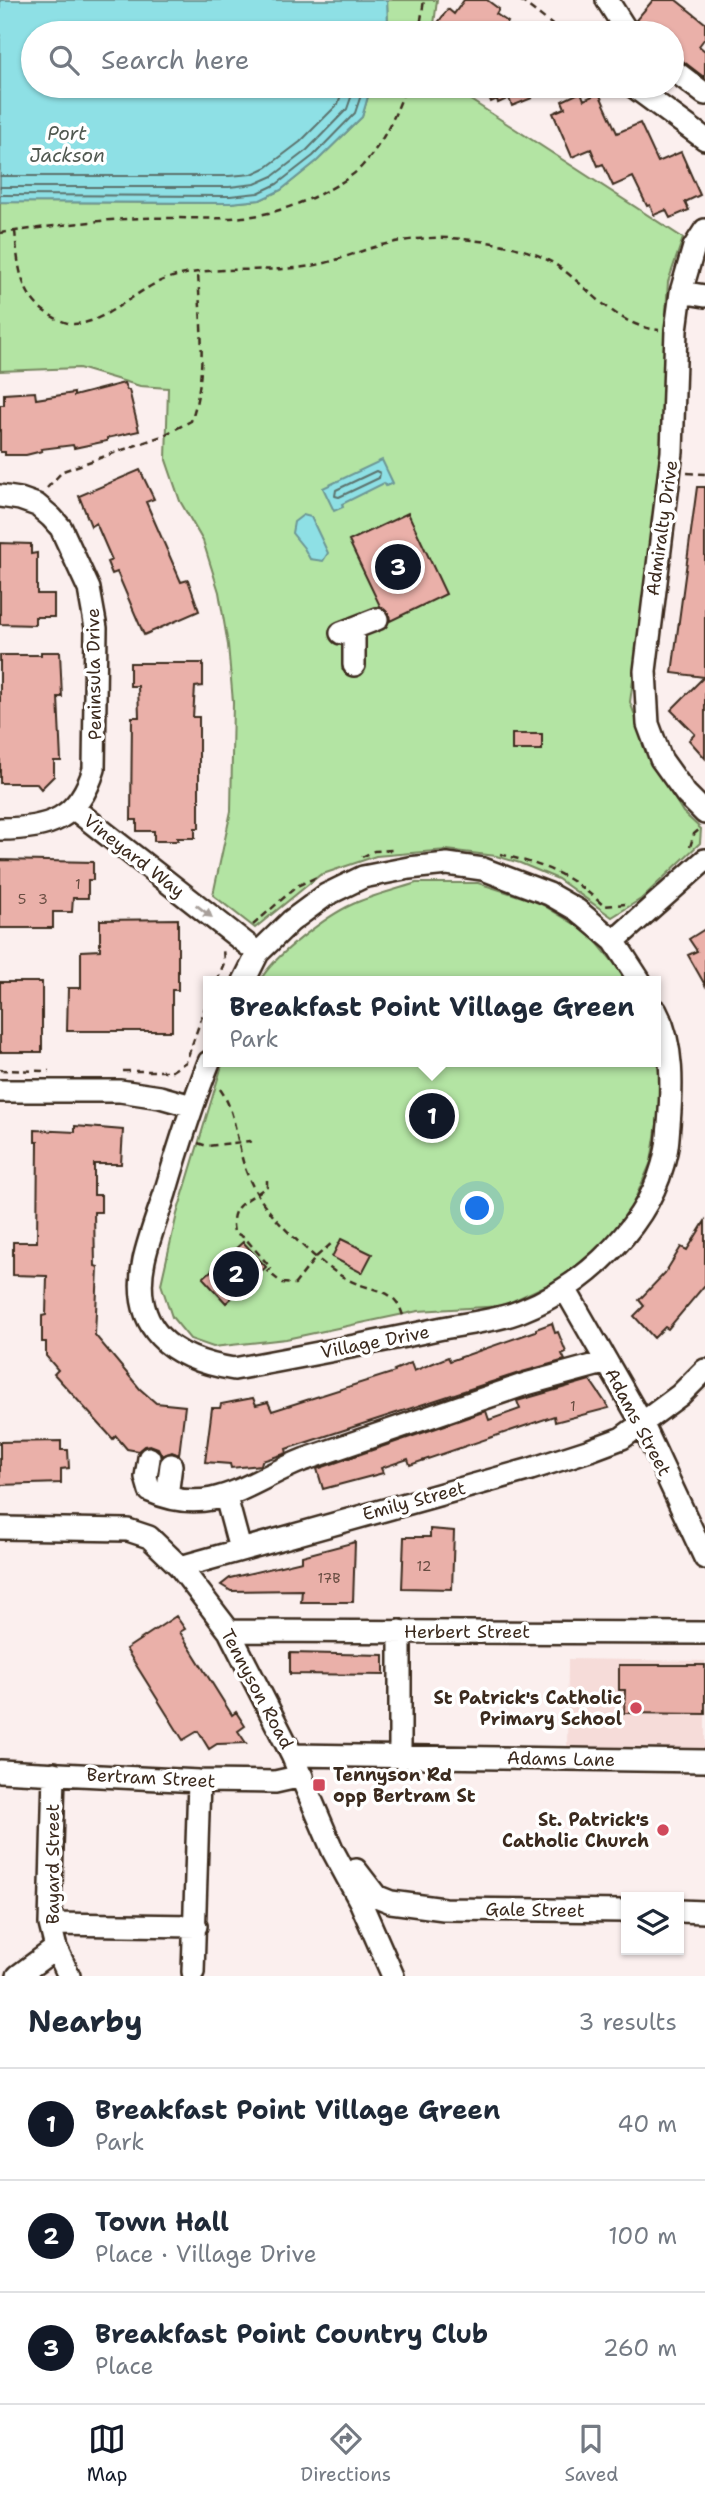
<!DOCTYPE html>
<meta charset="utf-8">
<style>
body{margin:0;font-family:"Shantell Sans",sans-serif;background:#f6f6f7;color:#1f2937}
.controls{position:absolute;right:21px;bottom:21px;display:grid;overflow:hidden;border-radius:0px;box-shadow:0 2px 5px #0004}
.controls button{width:63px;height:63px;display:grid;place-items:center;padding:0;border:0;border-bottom:2px solid #e0e1e3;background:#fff;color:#1f2937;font:35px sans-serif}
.you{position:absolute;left:478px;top:1209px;width:24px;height:24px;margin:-18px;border:5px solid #fff;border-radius:50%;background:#1a73e8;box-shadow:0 0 0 10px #1a73e833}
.badge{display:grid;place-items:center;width:46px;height:46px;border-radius:50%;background:#111827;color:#fff;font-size:23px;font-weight:700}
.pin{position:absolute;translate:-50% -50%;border:4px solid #fff;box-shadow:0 2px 7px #0006}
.popup{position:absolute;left:203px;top:976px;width:458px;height:91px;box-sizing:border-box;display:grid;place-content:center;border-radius:0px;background:#fff;filter:drop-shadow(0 2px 5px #0005);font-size:23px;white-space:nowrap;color:#747a83}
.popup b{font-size:26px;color:#1f2937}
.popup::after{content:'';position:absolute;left:50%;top:100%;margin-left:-14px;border:14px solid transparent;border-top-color:#fff}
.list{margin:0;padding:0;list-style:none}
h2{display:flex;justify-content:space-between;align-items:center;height:91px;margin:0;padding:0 28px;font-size:30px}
h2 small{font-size:23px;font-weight:400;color:#747a83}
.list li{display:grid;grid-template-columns:46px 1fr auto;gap:21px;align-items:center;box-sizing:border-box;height:112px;padding:0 28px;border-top:2px solid #e0e1e3}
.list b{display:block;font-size:26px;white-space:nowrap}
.list p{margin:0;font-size:23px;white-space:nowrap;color:#747a83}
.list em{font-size:23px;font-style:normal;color:#747a83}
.icon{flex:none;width:38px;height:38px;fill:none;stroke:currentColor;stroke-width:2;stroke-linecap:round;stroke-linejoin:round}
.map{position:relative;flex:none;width:705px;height:1976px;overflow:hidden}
.search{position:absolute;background:#fff;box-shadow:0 2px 5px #0004;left:21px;right:21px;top:21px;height:77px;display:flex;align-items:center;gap:18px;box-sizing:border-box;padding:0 24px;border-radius:38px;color:#747a83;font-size:26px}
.sheet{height:427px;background:#fff}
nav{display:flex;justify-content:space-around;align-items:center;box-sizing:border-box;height:98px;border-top:2px solid #e0e1e3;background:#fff;font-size:19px;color:#747a83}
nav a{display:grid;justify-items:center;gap:4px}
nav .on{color:#111827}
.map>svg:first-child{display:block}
.built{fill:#f6dcd9}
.green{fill:#b3e4a3;stroke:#778760;stroke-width:2}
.water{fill:#8ee0e5;stroke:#6d9795;stroke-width:2}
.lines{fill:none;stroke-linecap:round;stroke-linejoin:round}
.shore{stroke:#5c736e;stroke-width:2}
.building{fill:#eab0a9;stroke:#3b2a1e;stroke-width:2}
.minor-casing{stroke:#3b2a1e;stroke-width:26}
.path{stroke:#3b2a1e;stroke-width:2.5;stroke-dasharray:7 5;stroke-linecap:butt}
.minor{stroke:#fff;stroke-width:21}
.oneway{fill:#a79f9a}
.poi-dot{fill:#d1495b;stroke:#fff;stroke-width:2.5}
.labels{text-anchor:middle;stroke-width:7;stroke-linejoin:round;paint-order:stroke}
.number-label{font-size:14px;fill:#674c41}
.street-label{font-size:18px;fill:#3b2a1e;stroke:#fff}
.poi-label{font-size:18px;font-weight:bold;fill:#3b2a1e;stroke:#fff;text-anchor:end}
.water-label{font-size:19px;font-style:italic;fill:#505850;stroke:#fff}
</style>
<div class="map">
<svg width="705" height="1976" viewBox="0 0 705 1976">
<rect width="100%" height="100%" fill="#fbefee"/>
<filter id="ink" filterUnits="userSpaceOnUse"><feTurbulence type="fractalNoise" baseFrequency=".0143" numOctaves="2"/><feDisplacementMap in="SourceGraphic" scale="14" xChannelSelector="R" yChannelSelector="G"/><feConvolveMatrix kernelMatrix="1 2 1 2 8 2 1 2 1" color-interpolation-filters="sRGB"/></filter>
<g filter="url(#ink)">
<path class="built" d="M568,1659L705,1661V1757L567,1755Z"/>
<path class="green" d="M387,0H437L433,33H386L388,26Z
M371,86H449L683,238L668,282L664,341V454L630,702L651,759L683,812L701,829L700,843L641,899L612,917L558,879L520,863L496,856L447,850L376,856L320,875L255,928L213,895L231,811L233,702L228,645L219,592L203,541L180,501L166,460L168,388L140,386L79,368L0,371V202L230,203L260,200L281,190L317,161L362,117Z
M416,883H478L538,902L589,933L629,981H260C272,957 328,915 353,904C373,895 396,890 416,883Z
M656,1033L661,1099L651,1162L623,1227L560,1279L502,1306L418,1311L286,1339L213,1347L190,1339L172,1317L161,1284L177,1214L223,1062H656Z"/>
<path class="water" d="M0,0H387L388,26L386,33H33V86H371L362,117L317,161L281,190L260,200L230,203L0,202Z
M382,460L393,483L386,486L384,483L342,504L343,507L334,511L323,488Z
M303,515L311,517L328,553L323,561L310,559L304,548L292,533L294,522Z"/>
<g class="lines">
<path class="shore" d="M0,176H229L252,174L267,167L300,142L338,104L344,86
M0,187H229L255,184L273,176L307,150L347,109L355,86
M0,195L230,196L258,193L277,184L313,156L355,113L364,86
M376,471L380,473L379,478L339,497L335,496L336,490Z"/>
</g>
<path class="building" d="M464,0H487L499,9L496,14L508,22L500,33H450L437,24L448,9L454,14Z
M653,0H676L705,23V38L699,46L705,51V78L680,59L672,56V33H652L636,20Z
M484,86H536L528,89L532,98L512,106L509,98L498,103L497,99L491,102Z
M581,92L584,100L599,93L617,133L640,123L658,162L681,152L700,195L685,202L689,210L670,218L666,210L654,215L650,205L647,206L633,177L613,186L603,164L598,166L591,149L572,157L553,113L565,108L562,101Z
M124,383L127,390H129L139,431L107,438V441L74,448L73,445L41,449L42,451L26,455H5V452H0V405H4V394L35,392L36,399L74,393V396Z
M140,470L154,499L146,502L181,582L188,580L199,611L144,635L117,572L112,574L107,562L112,560L96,523L91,526L79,496Z
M697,487H705V758L689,740L695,734L671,710L704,677L672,673Z
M408,513L446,594L390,621L389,614L380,606L349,541Z
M0,543L31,544V554L37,553V594H54V617H35V625L0,624Z
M41,652H60L62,697H58L61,761H54V776L41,789L36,783H0V655H41Z
M130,663H203V686L195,687L193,717H199V828H195V838H177L178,841H154V831H137V820H131L132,717H139L138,686H130Z
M512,734H542V750H512Z
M0,860L93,862V880H88V898H73L72,912H53V928H0Z
M178,919V990H172V1031H67L68,988H81V951L100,950V920Z
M705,929V985L688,955L697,951L689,939Z
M0,982H42V1052H0Z
M75,1126L123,1130L121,1164H94V1195H101V1212H94L95,1266L98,1267L95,1335L140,1389L156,1403L185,1406L179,1455L172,1452L162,1456L158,1448L150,1445L144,1446L138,1451L127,1449L116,1436L113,1439L54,1374L58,1370L46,1356V1342H42V1316L46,1315L47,1276L13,1275V1242H37L38,1142H35V1130L75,1132Z
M705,1221V1285L668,1329L665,1327L654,1338L634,1316L644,1306L639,1300L665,1273L681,1247L687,1250Z
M341,1239L372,1254L362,1273L332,1257Z
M243,1242L266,1267L226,1303L203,1278Z
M552,1323L555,1333L558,1332L566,1352L562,1354L565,1360L522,1372L286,1449L287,1453L262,1461L261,1465L231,1468L230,1464L205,1462L212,1408H220L221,1404L253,1398L256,1405L268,1402L272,1411L395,1372L394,1370L411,1363L414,1371L448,1357L450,1361L536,1331V1329Z
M590,1380L609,1408L555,1422L554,1416L410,1465L408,1459L381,1468L383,1473L323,1489L317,1469L486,1411L489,1420L520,1409L517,1401Z
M61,1441V1450H68L69,1468L61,1469V1483L0,1485V1442Z
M430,1529L454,1531L452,1589L402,1588L404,1537H430Z
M355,1542L353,1602H301L302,1590L231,1591L221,1585L230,1578L302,1561V1556Z
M176,1616L185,1629L180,1632L232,1715L236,1712L245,1726L238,1731L246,1743L217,1744L209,1749L198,1731L183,1740L126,1649Z
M290,1653L384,1655V1675L290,1674Z
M619,1665H705V1714L624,1713L625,1690H619Z"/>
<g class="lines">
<defs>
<path id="minor" d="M607,0L628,33
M672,69L705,94
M633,86L705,139
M705,230L694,247L681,292L676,330L672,452L645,671L648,724L661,759L686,794L705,813
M681,292L705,296
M0,496L20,499L37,505L51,517L61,528L89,589L96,628L94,769C79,819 49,829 0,829
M354,628V665
M341,633L377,619
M73,808L258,953
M614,941L705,860
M244,981L258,953L291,921L326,895L363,877L409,868L447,864L483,869L549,894L577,910L614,941L640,981
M209,1062C192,1105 178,1149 165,1193C158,1215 149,1237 144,1260C130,1329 171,1359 234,1369C304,1356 374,1343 443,1328C468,1323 497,1321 521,1311C587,1285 652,1223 666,1152C668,1144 668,1134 669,1125C672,1088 674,1045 656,1011
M0,1091H120L160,1097L192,1106
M565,1289L642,1423L705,1558
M149,1458L146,1477L150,1491C213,1519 249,1481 303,1460L526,1384L607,1362
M167,1496L171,1465
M226,1497L240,1549
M0,1528L128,1530L149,1537L180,1567L229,1631L292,1755L333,1851L360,1901L393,1976
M180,1567L531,1469L590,1450L622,1438L680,1395L705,1370
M229,1631L705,1633
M292,1755L705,1761
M400,1757V1631
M0,1771L199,1781L275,1782L302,1776
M54,1773L50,1924L56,1948L69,1976
M356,1870L376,1896L391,1902L444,1909L626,1911
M679,1911L705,1912
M50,1924L196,1926
M193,1972L199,1781
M18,1976L56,1948"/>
</defs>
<use href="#minor" class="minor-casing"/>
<path class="path" d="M520,0L563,33
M419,33L424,0
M15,231C18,263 19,297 50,315C56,319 67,324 74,324C106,324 138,287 169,278C215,264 264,274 311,266C336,262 358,251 382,245C407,239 436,236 461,239C492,242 527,247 553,263C590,286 612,325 659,330
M0,233C47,227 95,220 143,218C179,217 225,221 259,215C289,210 344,187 363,165C383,143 397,113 406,86
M687,473L705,474
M47,488L63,471L162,436L191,421C208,373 200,322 198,272
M690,847L694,834L700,829
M500,854C546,866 568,873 604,906L626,904
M362,857L374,851L392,850
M253,925L297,886L317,877
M217,981L224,963L223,948
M0,1070L49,1071
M123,1071H172L186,1062L208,999
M220,1089C237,1113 236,1144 246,1171C259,1206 286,1231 313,1255C325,1265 343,1279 358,1284C379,1292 396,1290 403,1316
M198,1143L207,1146L250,1141L254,1146
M267,1180V1186C248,1202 228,1203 234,1232L245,1238L271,1268L267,1271L282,1283L295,1284L316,1257L332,1243"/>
<use href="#minor" class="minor"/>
</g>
<defs><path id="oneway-solid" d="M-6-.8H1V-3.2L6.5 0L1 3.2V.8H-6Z" transform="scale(1.75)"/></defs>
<use class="oneway" href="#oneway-solid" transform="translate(204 911) rotate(38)"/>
</g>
<g class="poi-dot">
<circle cx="636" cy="1708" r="7"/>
<rect x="312" y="1778" width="14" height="14" rx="3.5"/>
<circle cx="663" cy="1830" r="7"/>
</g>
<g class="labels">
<g class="number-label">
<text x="78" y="889">1</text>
<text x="22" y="904">5</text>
<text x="43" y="904">3</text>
<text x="573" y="1411">1</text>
<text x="424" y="1571">12</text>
<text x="329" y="1583">17B</text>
</g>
<g class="street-label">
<text transform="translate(662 528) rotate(-82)" y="6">Admiralty Drive</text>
<text transform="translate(94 674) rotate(-91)" y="6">Peninsula Drive</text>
<text transform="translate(134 856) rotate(38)" y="6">Vineyard Way</text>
<text transform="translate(375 1342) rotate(-11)" y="6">Village Drive</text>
<text transform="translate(638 1422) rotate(62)" y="6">Adams Street</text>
<text transform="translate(414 1501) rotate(-15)" y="6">Emily Street</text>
<text x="467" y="1638">Herbert Street</text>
<text transform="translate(257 1689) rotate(62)" y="6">Tennyson Road</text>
<text transform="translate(561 1759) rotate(1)" y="6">Adams Lane</text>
<text transform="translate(151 1778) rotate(3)" y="6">Bertram Street</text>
<text transform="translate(53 1864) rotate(-90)" y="6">Bayard Street</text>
<text transform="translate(535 1910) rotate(1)" y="6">Gale Street</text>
</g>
<g class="poi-label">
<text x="622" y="1704">St Patrick's Catholic<tspan x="622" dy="21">Primary School</tspan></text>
<text x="333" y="1781" text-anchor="start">Tennyson Rd<tspan x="333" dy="21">opp Bertram St</tspan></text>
<text x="649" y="1826">St. Patrick's<tspan x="649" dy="21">Catholic Church</tspan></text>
</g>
<g class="water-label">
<text x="67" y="140">Port<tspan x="67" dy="22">Jackson</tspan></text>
</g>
</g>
</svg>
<div class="controls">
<button><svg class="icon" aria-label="layers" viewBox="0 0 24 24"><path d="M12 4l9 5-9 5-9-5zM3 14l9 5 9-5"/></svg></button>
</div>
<div class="you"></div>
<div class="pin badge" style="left:432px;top:1116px">1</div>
<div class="popup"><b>Breakfast Point Village Green</b>Park</div>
<div class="pin badge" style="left:236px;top:1274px">2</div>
<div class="pin badge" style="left:398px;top:567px">3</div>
<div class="search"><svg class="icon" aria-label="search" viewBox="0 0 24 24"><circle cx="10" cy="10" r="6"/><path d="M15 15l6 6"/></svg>Search here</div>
</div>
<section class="sheet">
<h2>Nearby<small>3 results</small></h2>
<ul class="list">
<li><span class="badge">1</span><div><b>Breakfast Point Village Green</b><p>Park</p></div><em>40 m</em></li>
<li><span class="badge">2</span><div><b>Town Hall</b><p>Place · Village Drive</p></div><em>100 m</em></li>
<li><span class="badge">3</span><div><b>Breakfast Point Country Club</b><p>Place</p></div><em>260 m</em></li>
</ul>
</section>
<nav>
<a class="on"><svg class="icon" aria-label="map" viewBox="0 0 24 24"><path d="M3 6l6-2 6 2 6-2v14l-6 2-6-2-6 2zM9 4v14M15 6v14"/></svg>Map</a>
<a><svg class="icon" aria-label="directions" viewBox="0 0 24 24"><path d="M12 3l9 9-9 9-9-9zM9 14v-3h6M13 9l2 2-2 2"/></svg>Directions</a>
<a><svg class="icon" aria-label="saved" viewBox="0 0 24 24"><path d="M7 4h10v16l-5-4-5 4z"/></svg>Saved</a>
</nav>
